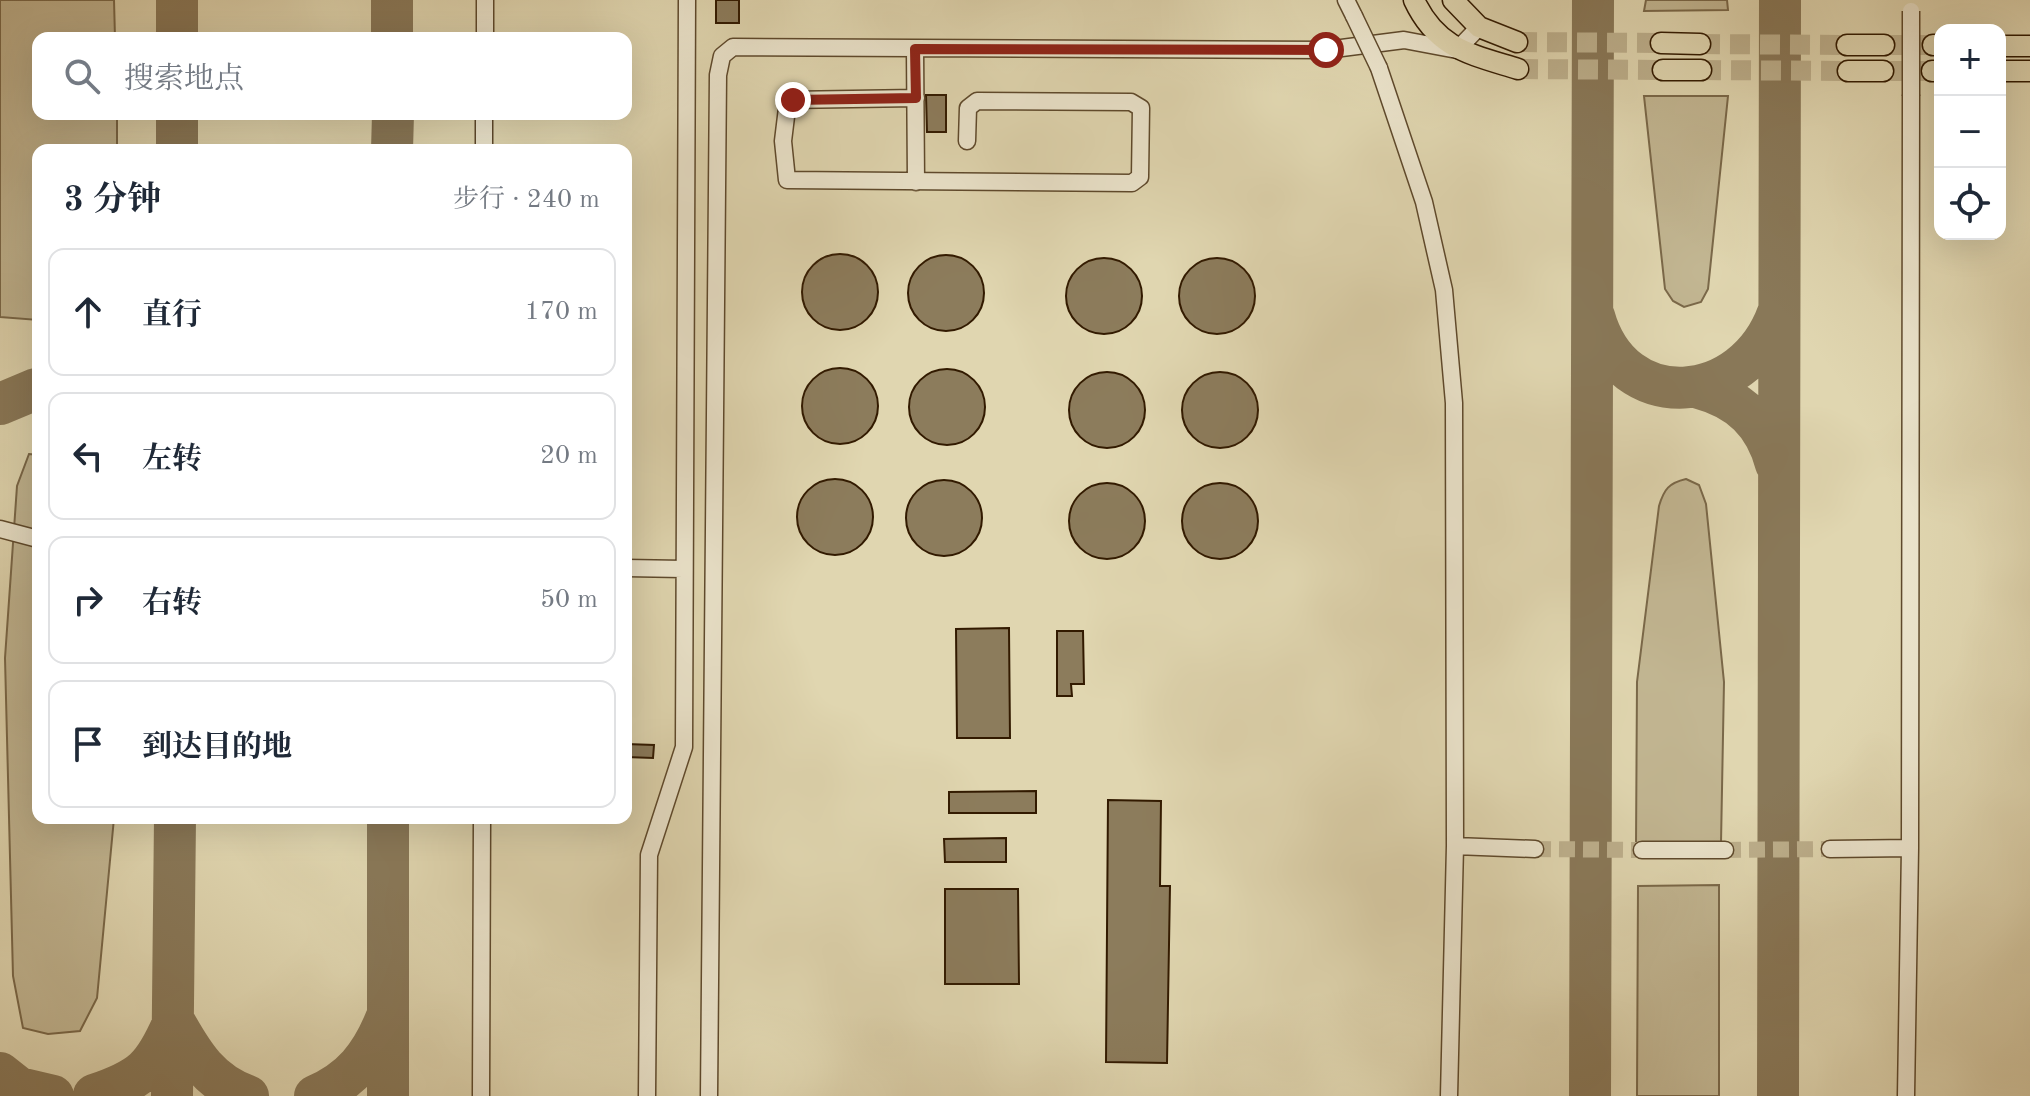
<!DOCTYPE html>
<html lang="zh">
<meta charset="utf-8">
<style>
body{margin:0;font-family:"Old Standard TT","Noto Serif SC",serif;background:#f6f6f7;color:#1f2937}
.controls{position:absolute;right:24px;top:24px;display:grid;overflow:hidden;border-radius:16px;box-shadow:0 8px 32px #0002}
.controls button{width:72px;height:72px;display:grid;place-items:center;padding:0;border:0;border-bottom:2px solid #e0e1e3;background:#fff;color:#1f2937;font:40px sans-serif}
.stop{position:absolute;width:24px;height:24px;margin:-18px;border:6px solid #8f2418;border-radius:50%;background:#fff}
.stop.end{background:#8f2418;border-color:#fff;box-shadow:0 2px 8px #0008}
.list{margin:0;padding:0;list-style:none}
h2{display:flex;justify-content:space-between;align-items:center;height:104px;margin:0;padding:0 32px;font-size:34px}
h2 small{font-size:26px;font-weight:400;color:#747a83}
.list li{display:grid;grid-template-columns:52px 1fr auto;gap:24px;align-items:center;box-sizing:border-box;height:128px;margin:0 16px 16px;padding:0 16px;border:2px solid #e0e1e3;border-radius:16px}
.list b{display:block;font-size:30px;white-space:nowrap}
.list em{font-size:26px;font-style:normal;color:#747a83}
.icon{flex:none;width:44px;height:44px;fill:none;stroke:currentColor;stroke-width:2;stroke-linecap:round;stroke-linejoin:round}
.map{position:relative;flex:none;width:2030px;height:1096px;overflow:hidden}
.search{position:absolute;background:#fff;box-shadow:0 8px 32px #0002;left:32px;top:32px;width:600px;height:88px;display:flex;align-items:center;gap:20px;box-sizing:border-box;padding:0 28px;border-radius:16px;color:#747a83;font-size:30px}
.panel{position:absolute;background:#fff;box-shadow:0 8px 32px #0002;left:32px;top:144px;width:600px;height:680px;border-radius:16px}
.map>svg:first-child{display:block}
.green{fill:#c2b692;stroke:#7a6849;stroke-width:2}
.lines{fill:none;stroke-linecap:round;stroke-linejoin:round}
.taxiway{stroke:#897858;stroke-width:42}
.building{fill:#8c7c5c;stroke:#321a00;stroke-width:2}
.minor-tunnel{stroke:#bdb08d;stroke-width:16;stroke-dasharray:16 8;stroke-linecap:butt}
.major-tunnel{stroke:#bdb08d;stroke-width:20;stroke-dasharray:20 10;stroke-linecap:butt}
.minor-casing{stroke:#5e492c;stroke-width:19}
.major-casing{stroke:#321a00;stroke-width:23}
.minor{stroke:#ebe4cc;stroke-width:16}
.major{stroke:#e0d6b0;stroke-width:20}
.minor-bridge-casing{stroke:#5e492c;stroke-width:19;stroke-linecap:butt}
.minor-bridge{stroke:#ebe4cc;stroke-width:16}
.route{stroke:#8f2418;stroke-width:10}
</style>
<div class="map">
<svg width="2030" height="1096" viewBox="0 0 2030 1096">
<rect width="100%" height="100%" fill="#e0d6b0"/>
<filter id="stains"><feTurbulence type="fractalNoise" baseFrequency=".0025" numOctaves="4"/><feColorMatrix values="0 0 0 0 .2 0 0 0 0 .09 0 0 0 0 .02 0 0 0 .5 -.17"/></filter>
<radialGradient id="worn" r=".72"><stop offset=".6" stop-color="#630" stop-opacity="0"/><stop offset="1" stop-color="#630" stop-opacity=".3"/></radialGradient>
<path class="green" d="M0,0H114L115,38H38V114H117V150H38V320L0,317Z
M1646,0H1727L1728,10L1644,11Z
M1644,96H1728L1708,289L1701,302L1684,307L1673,301L1665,289Z
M29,454L38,455V818H114L97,998L80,1031L48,1034L23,1028L13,976L5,658L17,486Z
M1686,479L1699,485L1706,504L1724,682L1721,843L1636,845L1637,682L1659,506C1664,489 1669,483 1686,479Z
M1719,885V1096H1637L1638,886Z"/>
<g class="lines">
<path class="taxiway" d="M177,0V38
M392,0V38
M177,114V150
M392,150L393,114
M1594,316C1622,417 1744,407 1778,313
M1699,388C1740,399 1765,423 1776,464
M0,404L36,389
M0,1073L19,1088L53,1096
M94,1095C142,1079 154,1068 174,1021C193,1055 210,1083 248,1096
M172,1096L175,818
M315,1096C352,1080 371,1056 386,1019
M388,1096V818
M1590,1096L1593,0
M1778,1096L1780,0"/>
</g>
<path class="building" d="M716,0H739V23H716Z
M926,95H946V132H927Z
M802 292a38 38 0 1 1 76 0a38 38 0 1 1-76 0Z
M908 293a38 38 0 1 1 76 0a38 38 0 1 1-76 0Z
M1066 296a38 38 0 1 1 76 0a38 38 0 1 1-76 0Z
M1179 296a38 38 0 1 1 76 0a38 38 0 1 1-76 0Z
M802 406a38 38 0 1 1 76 0a38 38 0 1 1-76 0Z
M909 407a38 38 0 1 1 76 0a38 38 0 1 1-76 0Z
M1182 410a38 38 0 1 1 76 0a38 38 0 1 1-76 0Z
M1069 410a38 38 0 1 1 76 0a38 38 0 1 1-76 0Z
M797 517a38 38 0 1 1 76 0a38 38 0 1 1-76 0Z
M906 518a38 38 0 1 1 76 0a38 38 0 1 1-76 0Z
M1069 521a38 38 0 1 1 76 0a38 38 0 1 1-76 0Z
M1182 521a38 38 0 1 1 76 0a38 38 0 1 1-76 0Z
M1009,628L1010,738H957L956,629Z
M1057,631H1083L1084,684H1071L1072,696H1057Z
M626,744L654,745L653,758L626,757Z
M1036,791V813H949V792Z
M1108,800L1161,801L1160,886H1170L1167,1063L1106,1062Z
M1006,838V862H945L944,839Z
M945,889H1018L1019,984H945Z"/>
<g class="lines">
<path class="minor-tunnel" d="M1535,849L1642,850
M1725,850L1830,849"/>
<path class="major-tunnel" d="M1517,42L1661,43
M1700,44L1847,45
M1884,45H1933
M1518,69L1663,70
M1701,70L1848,71
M1883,71H1932"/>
<defs>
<path id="minor" d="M1346,0L1354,16
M485,38V0
M915,49L916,182
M1379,68L1424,202L1444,290L1454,403L1455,846L1449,1096
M916,98L788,100L783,141L787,180L1132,183L1140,177L1141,108L1131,102L977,101L968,108L967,141
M484,150V114
M0,529L38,539
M626,568L683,569
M1455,846L1535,849
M1830,849L1910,848
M1642,850H1725
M481,1096L482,818
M647,1096L649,855L684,747L687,0
M709,1096L718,75L722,56L733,47L1326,50L1404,40L1457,50L1479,27
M1906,1096L1910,848L1911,96"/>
<path id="major" d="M1414,0C1437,49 1470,54 1518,69
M1453,0L1479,27L1517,42
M1661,43L1700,44
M1847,45H1884
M1933,45H1940
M2000,46H2030
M1663,70H1701
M1848,71H1883
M1932,71H1940
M2000,71H2030"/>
</defs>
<use href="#minor" class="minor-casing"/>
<use href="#major" class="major-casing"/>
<use href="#minor" class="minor"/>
<use href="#major" class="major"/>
<defs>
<path id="minor-bridge" d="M1354,16L1379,68
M1911,96V11"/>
</defs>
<use href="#minor-bridge" class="minor-bridge-casing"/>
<use href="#minor-bridge" class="minor-bridge"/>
</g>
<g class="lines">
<path class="route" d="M793,100L916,98L915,49L1326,50"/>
</g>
<rect width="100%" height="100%" filter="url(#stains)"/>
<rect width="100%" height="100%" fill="url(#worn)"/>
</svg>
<div class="controls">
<button>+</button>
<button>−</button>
<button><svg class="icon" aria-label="locate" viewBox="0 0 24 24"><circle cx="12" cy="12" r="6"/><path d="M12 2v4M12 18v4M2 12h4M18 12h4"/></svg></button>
</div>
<div class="stop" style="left:1326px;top:50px"></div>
<div class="stop end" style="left:793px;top:100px"></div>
<div class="search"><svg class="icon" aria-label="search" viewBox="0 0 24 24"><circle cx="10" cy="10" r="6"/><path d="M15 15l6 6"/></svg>搜索地点</div>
<section class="panel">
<h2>3 分钟<small>步行 · 240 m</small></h2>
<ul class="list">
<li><svg class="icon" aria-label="ahead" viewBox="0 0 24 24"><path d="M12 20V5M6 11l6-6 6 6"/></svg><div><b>直行</b></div><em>170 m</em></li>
<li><svg class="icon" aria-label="left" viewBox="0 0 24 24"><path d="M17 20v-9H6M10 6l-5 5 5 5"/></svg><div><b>左转</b></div><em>20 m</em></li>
<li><svg class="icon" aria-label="right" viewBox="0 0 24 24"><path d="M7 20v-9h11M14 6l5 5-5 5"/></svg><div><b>右转</b></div><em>50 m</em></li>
<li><svg class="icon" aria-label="arrive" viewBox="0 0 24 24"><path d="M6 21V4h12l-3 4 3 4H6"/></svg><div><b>到达目的地</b></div></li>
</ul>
</section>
</div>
